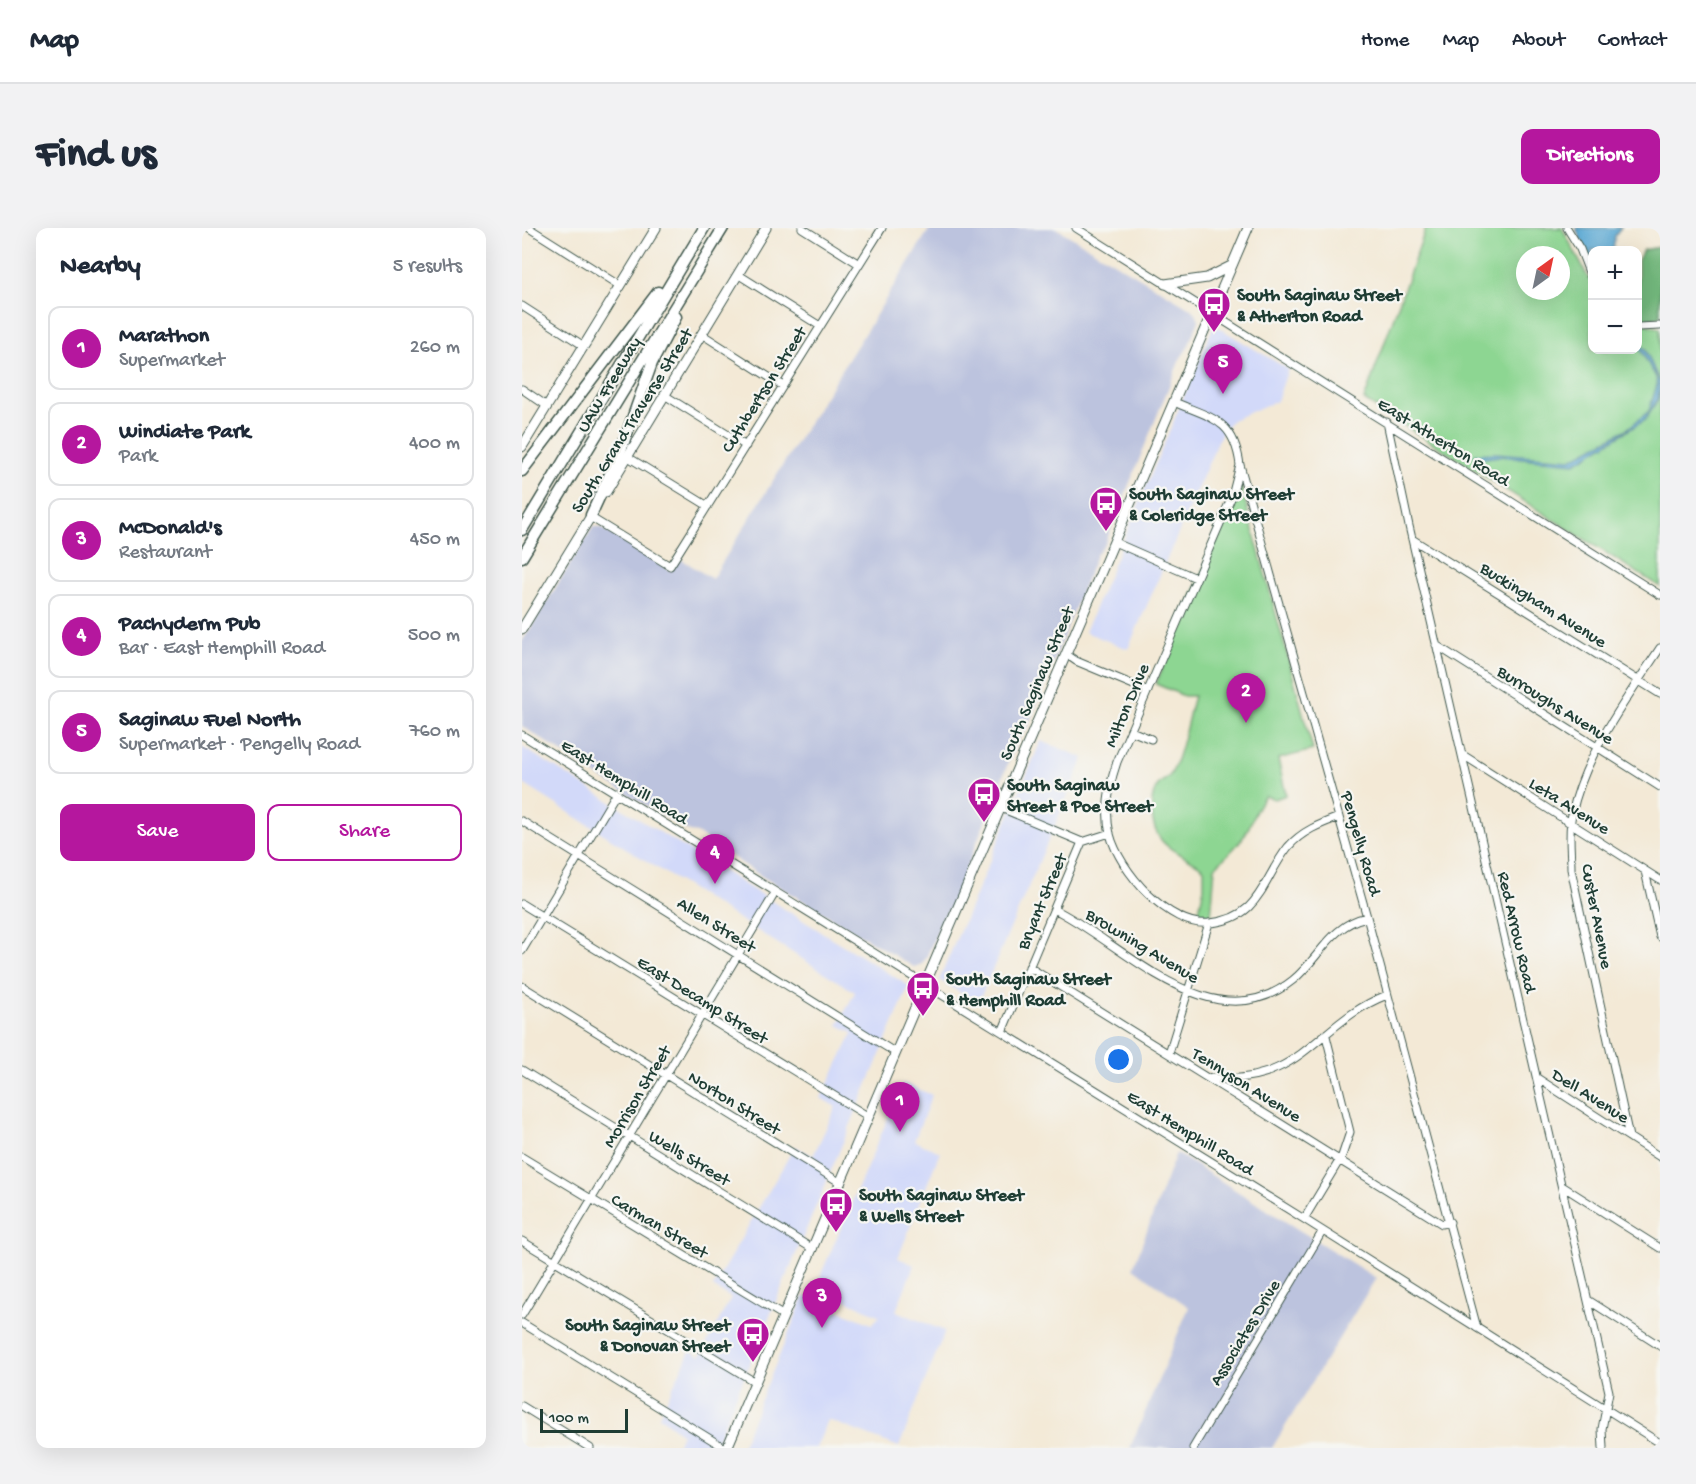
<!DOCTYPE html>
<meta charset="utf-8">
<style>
body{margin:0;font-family:"Gochi Hand",sans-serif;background:#f2f2f3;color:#1f2937}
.controls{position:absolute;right:18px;top:18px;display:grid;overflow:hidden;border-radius:12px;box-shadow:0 6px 24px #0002}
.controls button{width:54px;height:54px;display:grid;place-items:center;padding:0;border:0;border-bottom:2px solid #e0e1e3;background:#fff;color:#1f2937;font:30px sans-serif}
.compass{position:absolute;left:994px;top:18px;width:54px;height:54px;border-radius:50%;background:#fff;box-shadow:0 6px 24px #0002;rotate:33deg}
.scale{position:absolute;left:18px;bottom:15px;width:88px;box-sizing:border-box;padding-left:6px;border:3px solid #1f3d34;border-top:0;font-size:16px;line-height:21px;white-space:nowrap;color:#1f3d34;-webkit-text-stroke:4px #f6f6f2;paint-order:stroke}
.you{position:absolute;left:597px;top:832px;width:21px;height:21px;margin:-15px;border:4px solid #fff;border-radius:50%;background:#1a73e8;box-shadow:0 0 0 9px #1a73e833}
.badge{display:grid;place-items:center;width:39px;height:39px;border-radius:50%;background:#b5179e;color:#fff;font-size:20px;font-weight:700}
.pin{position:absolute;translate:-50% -50px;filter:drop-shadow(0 2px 3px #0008)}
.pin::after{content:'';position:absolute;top:32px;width:21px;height:18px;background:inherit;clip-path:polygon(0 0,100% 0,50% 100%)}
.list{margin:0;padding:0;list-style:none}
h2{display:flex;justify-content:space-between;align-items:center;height:78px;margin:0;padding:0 24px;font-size:26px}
h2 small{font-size:20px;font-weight:400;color:#747a83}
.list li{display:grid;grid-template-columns:39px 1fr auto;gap:18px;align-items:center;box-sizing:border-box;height:84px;margin:0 12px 12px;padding:0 12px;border:2px solid #e0e1e3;border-radius:12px}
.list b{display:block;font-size:22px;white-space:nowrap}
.list p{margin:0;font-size:20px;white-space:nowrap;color:#747a83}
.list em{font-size:20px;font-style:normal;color:#747a83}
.actions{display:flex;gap:12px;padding:18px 24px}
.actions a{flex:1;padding:14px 0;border:2px solid #b5179e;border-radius:12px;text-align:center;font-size:21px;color:#b5179e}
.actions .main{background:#b5179e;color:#fff}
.map{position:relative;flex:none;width:1138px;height:1220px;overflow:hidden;border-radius:12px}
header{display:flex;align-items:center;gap:36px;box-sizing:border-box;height:84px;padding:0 30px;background:#fff;border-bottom:2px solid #e0e1e3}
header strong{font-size:28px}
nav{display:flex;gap:33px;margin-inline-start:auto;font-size:21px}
.intro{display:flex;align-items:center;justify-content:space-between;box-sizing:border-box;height:144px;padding:0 36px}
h1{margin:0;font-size:42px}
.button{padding:15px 27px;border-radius:12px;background:#b5179e;color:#fff;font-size:21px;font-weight:700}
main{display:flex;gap:36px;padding:0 36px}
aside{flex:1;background:#fff;border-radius:12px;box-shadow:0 6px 24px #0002}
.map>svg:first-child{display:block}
.built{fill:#d2d9f9}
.industrial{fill:#bcc3de}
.green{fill:#8dd692;stroke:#568a63;stroke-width:1.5;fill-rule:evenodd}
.forest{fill:#72b77c;stroke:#487a58;stroke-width:1.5}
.water{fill:#59a7d3;stroke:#3c7284;stroke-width:1.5}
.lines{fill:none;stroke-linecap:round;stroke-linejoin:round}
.minor-casing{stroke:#3f574c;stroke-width:9}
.major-casing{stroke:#3f574c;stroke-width:11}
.highway-casing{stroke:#3f574c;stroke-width:13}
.minor{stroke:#fff;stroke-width:7}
.major{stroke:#fff;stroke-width:9}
.highway{stroke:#fff;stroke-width:10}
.labels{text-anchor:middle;stroke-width:4.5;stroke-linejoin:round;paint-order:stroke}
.poi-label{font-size:18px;font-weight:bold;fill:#1f3d34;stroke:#f6f6f2;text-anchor:start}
.street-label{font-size:18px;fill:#1f3d34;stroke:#f6f6f2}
</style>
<header>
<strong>Map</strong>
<nav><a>Home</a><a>Map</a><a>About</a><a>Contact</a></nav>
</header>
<div class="intro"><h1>Find us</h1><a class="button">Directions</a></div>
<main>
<aside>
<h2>Nearby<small>5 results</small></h2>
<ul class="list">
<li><span class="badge">1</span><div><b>Marathon</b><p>Supermarket</p></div><em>260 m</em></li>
<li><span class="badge">2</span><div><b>Windiate Park</b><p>Park</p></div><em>400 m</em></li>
<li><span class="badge">3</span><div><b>McDonald's</b><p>Restaurant</p></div><em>450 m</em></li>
<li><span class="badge">4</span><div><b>Pachyderm Pub</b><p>Bar · East Hemphill Road</p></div><em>500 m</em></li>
<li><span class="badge">5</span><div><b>Saginaw Fuel North</b><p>Supermarket · Pengelly Road</p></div><em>760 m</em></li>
</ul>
<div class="actions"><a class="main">Save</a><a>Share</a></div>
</aside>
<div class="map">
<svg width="1138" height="1220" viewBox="0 0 1138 1220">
<rect width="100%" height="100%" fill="#f6f6f2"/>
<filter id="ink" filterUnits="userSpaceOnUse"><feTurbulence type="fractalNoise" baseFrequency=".0167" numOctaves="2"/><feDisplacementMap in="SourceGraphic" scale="12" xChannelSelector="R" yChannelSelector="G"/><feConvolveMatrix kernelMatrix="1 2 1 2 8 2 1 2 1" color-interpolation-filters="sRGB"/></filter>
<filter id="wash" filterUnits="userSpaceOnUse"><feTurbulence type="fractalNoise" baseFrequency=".008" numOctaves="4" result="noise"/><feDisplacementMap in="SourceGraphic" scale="24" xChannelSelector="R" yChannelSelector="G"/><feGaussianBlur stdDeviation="1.35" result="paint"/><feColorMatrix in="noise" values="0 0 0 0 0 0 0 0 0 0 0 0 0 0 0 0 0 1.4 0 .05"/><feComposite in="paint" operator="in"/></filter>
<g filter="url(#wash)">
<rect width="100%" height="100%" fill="#f3e9d6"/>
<path class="built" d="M692,97L766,141L755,173L710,192L700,204L606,421L563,404Z
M519,513L562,530L456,775L417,752Z
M0,519L387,758L192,1220H154L160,1206L137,1188L168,1123L178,1128L209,1070L191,1059L273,918L291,928L314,879L299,870L331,805L316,797L333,764L0,555Z
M381,855L410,867L392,913L418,924L376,1030L392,1037L374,1083L423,1103L377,1219L306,1192L294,1220H219L282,1068L350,1096L358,1088L294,1058Z"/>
<path class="industrial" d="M408,0H534L665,78L674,85L677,92L666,119L658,131L583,316L574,327L506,498L494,515L430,677L420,692L404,730L400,736L392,739L236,646L175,605L168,604L69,544L0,498V414L71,299H78L148,342L159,331L190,351Z
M654,925L854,1050L750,1220H608L667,1079L611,1040Z"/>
<path class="green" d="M904,0H1040L1070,57V122H1116V94L1138,100V359L842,172ZM1003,27H1039V63H1003Z
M719,258L791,522L756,531L764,567L753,571L743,568C733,580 732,590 725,603C718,617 704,628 693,639L689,688L676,687L682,659V641C669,629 652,627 640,613C629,600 625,570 637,556C641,552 648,550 650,544C661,521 665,492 672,468H662L634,456L716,259Z"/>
<path class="forest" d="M1138,19V89L1124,92L1116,89V32L1121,22Z"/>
<path class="water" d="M1054,0H1099L1093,8L1091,22H1070V39Z
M1116,113L1124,123L1138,155L1136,171L1123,192L1053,235L978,228L956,231L952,229L953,226L973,225L1049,231L1105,201L1127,183L1135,157L1134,149L1116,118Z"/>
</g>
<g filter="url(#ink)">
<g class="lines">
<defs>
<path id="minor" d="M7,0L99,58
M280,0L337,36
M554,0L1138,367
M1045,0L1058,21L1070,52
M217,47L298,98
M0,78L62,118
M1116,99L1138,98
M181,107L261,158
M0,161L25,178
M144,168L224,218
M652,174C689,190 712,191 718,237L845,689L955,1100
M865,194L887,298L1087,1164L1080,1201L1081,1220
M106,229L186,278
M718,237L710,268L595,534C587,557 582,581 588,606C597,642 647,700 688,695C739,690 740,652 766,619C780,603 798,596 817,589
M68,289L148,338L360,0
M890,311L1138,466
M592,314L674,350
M914,417L1138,559
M544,426L554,433L626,463
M609,503L629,511
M0,507L782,991L1138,1215
M941,527L1138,652
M479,580L560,614
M0,593L374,825
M1123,643L1138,709
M0,676L347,889
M532,681C603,716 690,817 771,752C798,730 808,697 845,689
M0,723L95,564
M507,739L920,996L928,994
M0,758L319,955
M480,804L560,614L588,605
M647,825L687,695
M0,842L291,1021
M690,850C779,858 795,794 865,767
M1015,850L1138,929
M1107,909L1049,641C1049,623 1046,604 1050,586C1063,525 1105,471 1138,420
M0,929L262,1088
M1040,958L1138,1020
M782,991L820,928L828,904L804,808
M0,1013L233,1154
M1066,1072L1138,1118
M0,1087L253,665
M0,1095L203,1220
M0,1178L68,1220
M671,1220L800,1004"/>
<path id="major" d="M643,56L685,50L709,38
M0,219L134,0
M84,264L244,0
M0,401L72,283
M205,1220L726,0"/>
<path id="highway" d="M0,243L136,64
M69,287L99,222L130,135L154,89
M0,302L182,0
M0,329L201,0"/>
</defs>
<use href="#minor" class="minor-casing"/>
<use href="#major" class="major-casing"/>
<use href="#highway" class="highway-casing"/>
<use href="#minor" class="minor"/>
<use href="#major" class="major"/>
<use href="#highway" class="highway"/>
</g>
</g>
<defs>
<symbol id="bus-pin" viewBox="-11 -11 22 30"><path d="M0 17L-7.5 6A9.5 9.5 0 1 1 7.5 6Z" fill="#b5179e" stroke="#f6f6f2"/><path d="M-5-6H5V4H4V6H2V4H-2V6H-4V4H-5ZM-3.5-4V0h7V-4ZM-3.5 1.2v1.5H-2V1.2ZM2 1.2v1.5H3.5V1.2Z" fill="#fff"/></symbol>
</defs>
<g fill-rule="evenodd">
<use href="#bus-pin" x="673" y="57" width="38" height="52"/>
<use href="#bus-pin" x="565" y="256" width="38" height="52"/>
<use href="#bus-pin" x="443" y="547" width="38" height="52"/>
<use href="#bus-pin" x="382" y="741" width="38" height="52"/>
<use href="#bus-pin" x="295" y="957" width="38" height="52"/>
<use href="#bus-pin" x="212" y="1087" width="38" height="52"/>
</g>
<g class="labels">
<g class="poi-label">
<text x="715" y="72">South Saginaw Street<tspan x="715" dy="21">&amp; Atherton Road</tspan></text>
<text x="607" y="271">South Saginaw Street<tspan x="607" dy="21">&amp; Coleridge Street</tspan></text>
<text x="485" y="562">South Saginaw<tspan x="485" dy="21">Street &amp; Poe Street</tspan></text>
<text x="424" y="756">South Saginaw Street<tspan x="424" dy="21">&amp; Hemphill Road</tspan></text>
<text x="337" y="972">South Saginaw Street<tspan x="337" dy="21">&amp; Wells Street</tspan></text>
<text x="208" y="1102" text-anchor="end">South Saginaw Street<tspan x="208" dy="21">&amp; Donovan Street</tspan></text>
</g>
<g class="street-label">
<text transform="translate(86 156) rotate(-59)" y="6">UAW Freeway</text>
<text transform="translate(241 161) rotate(-58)" y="6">Cuthbertson Street</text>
<text transform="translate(109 192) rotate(-58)" y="6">South Grand Traverse Street</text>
<text transform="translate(922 213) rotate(32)" y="6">East Atherton Road</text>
<text transform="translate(1022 376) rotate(32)" y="6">Buckingham Avenue</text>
<text transform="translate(514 455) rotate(-67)" y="6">South Saginaw Street</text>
<text transform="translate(1034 476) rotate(32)" y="6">Burroughs Avenue</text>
<text transform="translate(604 477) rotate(-67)" y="6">Milton Drive</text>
<text transform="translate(103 553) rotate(32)" y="6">East Hemphill Road</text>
<text transform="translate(1048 577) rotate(32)" y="6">Leta Avenue</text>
<text transform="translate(840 615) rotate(74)" y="6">Pengelly Road</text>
<text transform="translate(519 673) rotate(-67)" y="6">Bryant Street</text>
<text transform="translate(1076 688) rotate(79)" y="6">Custer Avenue</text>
<text transform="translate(195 696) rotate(32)" y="6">Allen Street</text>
<text transform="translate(996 704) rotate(77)" y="6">Red Arrow Road</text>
<text transform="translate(621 717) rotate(31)" y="6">Browning Avenue</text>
<text transform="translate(181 771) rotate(32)" y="6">East Decamp Street</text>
<text transform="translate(725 856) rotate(32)" y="6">Tennyson Avenue</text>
<text transform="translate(1069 867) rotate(32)" y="6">Dell Avenue</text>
<text transform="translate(114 868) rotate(-59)" y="6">Morrison Street</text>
<text transform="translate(213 874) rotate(32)" y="6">Norton Street</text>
<text transform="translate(669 904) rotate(32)" y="6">East Hemphill Road</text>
<text transform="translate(168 929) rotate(31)" y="6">Wells Street</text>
<text transform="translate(138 997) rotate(31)" y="6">Carman Street</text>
<text transform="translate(722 1104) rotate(-59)" y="6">Associates Drive</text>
</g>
</g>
</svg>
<div class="controls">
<button>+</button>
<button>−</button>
</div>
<svg class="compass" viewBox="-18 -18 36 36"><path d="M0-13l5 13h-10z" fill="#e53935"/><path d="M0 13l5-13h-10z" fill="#747a83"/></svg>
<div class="scale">100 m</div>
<div class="you"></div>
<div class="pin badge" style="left:378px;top:904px">1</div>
<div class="pin badge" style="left:724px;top:495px">2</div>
<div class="pin badge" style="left:300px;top:1100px">3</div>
<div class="pin badge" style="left:193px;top:656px">4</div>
<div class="pin badge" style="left:701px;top:166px">5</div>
</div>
</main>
